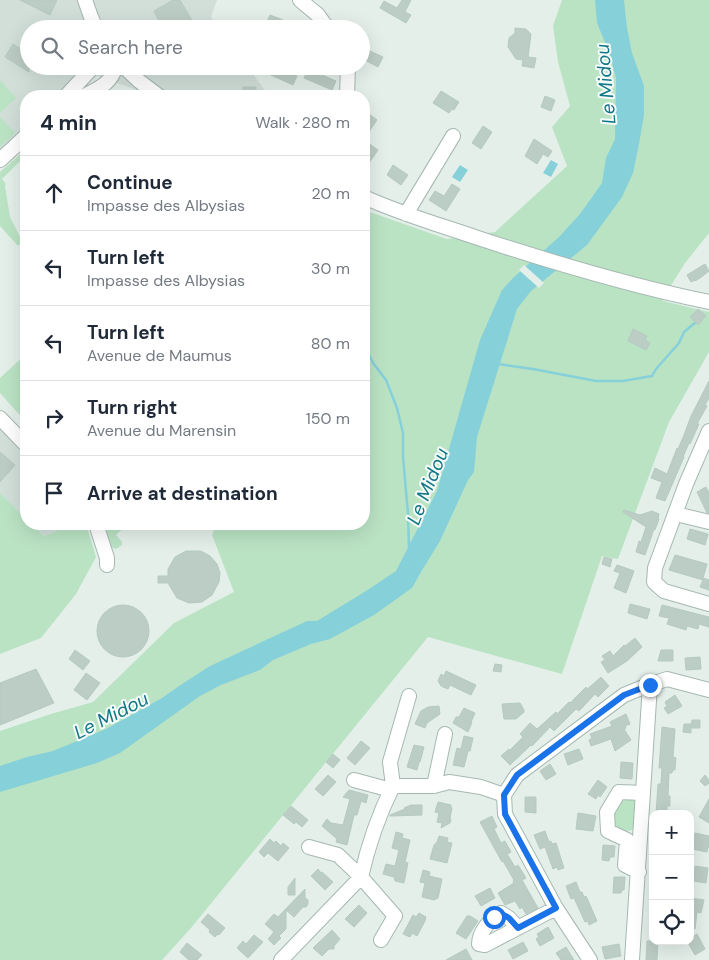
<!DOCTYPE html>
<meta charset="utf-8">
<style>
body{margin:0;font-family:"DM Sans",sans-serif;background:#f2f2f3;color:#1f2937}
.controls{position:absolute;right:15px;bottom:15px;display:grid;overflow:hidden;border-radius:10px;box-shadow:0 5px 20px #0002}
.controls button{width:45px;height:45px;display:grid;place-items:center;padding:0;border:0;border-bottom:1px solid #e0e1e3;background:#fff;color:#1f2937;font:25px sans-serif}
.stop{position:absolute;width:15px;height:15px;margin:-11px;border:4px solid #1a73e8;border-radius:50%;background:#fff}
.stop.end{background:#1a73e8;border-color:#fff;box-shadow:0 1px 5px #0008}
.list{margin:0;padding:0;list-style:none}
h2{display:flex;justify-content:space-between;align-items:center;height:65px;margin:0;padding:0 20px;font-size:21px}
h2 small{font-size:16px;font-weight:400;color:#747a83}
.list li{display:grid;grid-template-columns:32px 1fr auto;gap:15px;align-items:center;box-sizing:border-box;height:75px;padding:0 20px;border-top:1px solid #e0e1e3}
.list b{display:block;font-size:19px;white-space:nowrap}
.list p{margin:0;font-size:16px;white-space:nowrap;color:#747a83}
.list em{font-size:16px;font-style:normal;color:#747a83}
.icon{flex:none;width:28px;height:28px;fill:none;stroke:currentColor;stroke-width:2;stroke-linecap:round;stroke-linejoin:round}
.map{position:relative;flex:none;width:709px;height:960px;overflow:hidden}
.search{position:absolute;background:#fff;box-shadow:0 5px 20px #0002;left:20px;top:20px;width:350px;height:55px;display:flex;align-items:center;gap:12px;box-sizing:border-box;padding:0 18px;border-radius:28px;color:#747a83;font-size:19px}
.panel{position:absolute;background:#fff;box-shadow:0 5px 20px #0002;left:20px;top:90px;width:350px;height:440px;border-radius:20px}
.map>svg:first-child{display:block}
.built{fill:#d2dfd9}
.green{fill:#bae3c4}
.water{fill:#86d0da}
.pier{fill:#e4efea}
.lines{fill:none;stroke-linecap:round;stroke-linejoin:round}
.stream{stroke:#86d0da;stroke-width:2.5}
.building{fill:#bccdc5;stroke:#b5cac1}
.minor-casing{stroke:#a5b8b1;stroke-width:16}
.minor{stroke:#fff;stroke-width:14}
.route{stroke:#1a73e8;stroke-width:6}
.labels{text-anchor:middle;stroke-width:4;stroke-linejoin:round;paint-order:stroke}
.water-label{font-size:19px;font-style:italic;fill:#127888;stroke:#f5fbf8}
</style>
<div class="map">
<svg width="709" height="960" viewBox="0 0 709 960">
<rect width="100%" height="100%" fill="#e4efea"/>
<path class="built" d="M0,0H217L211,17L220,29H29V66H247L269,96H154L80,70L56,96H26V129L0,158Z
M0,425L26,454V519L0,493Z
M32,524H74L44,536Z"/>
<path class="green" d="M562,0H709V233L685,263L670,287L663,301L709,312V352L669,422L618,559L602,556L562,674L428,637L191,928L162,960H0V731L51,714L93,702L174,623L234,592L212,535L216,524H364V210L447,239L495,232L567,166L552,127L570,106L558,62L553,26Z
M0,80L16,98L0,113Z
M0,117L15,133L0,147Z
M26,149V155L2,179L6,184L5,186L10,217L22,241L18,246L0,226V172Z
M26,354V422L0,393V378Z
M0,493L26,519V524H32L44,536L74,524H86L96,557L76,594L41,638L0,654Z
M102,524H124L126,526L116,535L122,542V545L116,549L111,547Z
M626,796L637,800L635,829L625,832L616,829C610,818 616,802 626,796Z"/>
<path class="water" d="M595,0H624L627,28L632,53L644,86V115L639,144L633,173L622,197L587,245L531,291L517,309L477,437L474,472L468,480L440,541L421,572L412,588L374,615L330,639L311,644L273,660L260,670L221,685L200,696L120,753L97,763L0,792V766L27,757L53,751L106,729L162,698L179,686L210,666L307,621H317L366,591L396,571L437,491L480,340L502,290L513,278L559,237L580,214L602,183L606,158L615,139L616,78L609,52L597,23Z
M551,160L558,164L551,177L543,173Z
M460,165L468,170L460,182L452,177Z"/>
<path class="pier" d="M524,265L544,283L539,288L519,270Z"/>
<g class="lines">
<path class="stream" d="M364,344L373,363L386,380L397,408L403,433V457L408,514L409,548
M498,364L533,369L596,381H623L652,376L656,369L679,343L684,332L696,322"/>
</g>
<path class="building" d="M20,0H57L50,15Z
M173,0H180L197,29H150L160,23L154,11Z
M402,0H411L405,12L411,15L406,23L380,8L384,1L397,8Z
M270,15L304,28V29H279L266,24Z
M515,28L526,29L531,34L528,57L536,58L534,68L522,66L523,60L516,59L508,47L509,38L515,33Z
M13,44L29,54V72L5,57Z
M361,47L383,57L378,67L361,58Z
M251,66H275L297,76L293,85Z
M308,69L336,81L332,90L304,78Z
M243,87H256L255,96H243Z
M441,91L459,102L454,110L452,109L449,113L433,103Z
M545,96L555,100L551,111L541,107Z
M369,114L377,120L364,139V122Z
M483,126L492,132L481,149L472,143Z
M534,139L552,151L548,157L543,154L537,164L525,156Z
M364,140L378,150L369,163L364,160Z
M393,165L408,175L401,185L387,175Z
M452,184L460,189L446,211L429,200L435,191L444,196Z
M705,264L709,271L700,278L695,281V280L691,282L687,275Z
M698,309L706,316L698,325L690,317Z
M633,329L647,336L645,340L650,343L646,350L628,341Z
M709,381V398L705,405L707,406L697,424H699L690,444L689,443L683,457H684L665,501L656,498L662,482L651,478L655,468L667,474L677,448L678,449L684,435L691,416Z
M0,452L15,465L0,482Z
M706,487L709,493V513H707L697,492Z
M624,510L640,515L652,511L659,514L658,519H659L655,530L654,529L645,555L636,552L639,541L641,542L646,527L623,512Z
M690,529L708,534L705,545L687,539Z
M186,551H201L210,556L217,564L220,573L219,582L212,595L202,602L189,603L177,598L168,583H158V576H168V569L175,557Z
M675,555L707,564L703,578L709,580V590L700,587L703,580L669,570Z
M604,557L612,559L610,567L602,564Z
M617,565L634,571L626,593L614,588L620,573L614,571Z
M630,604L650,609L647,619L628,613Z
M662,605L709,617V627L699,624L698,629L687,626L686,630L667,624L669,618L659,616Z
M97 631a26 26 0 1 1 52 0a26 26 0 1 1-52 0Z
M635,638L642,647L627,661L608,673L601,662L605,660L602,656L610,651L613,656L624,645L625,646Z
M75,650L90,661L83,670L69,659Z
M661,650H673V661H658Z
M700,657L701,669L686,670L685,658Z
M495,664L502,665L501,672L493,671Z
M36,669L54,703L0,725V683Z
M446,671L476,685L471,695L450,685L448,689L441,686L438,681L441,674L444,676Z
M86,673L100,683L87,700L74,690Z
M601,677L609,686L598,697L595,694L579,711L576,709L554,731L550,727L532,746L531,745L510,765L501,756L509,749L510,750L523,737L520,734L530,723L537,729L556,712L557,714L569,702L570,703L586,687L587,689L592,685Z
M675,695L682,706L668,714L664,708L667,706L665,702Z
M520,703L524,710V712L516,719H504L502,704Z
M439,706L440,714L427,723L425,728L415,724L421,711L428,707Z
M464,708L475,713L471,722H472L468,732L453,723L456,717H459Z
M626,714L630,724L625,726L626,728L624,729L631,740L615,751L611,739L591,746L589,740L592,738L590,734L612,726L610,722Z
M692,720H700V728H691Z
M684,724H691V733L683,732Z
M662,727L675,729L673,757L676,758L675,770H673L672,773H669L668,796H670V806H667V814H656L658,784H661L662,768H659Z
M464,736L473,738L470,751H468L464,767L453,765L457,748L461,749Z
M361,741L370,748L355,765L347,758Z
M414,745L424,747L420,762H419L417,770L407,767Z
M579,749L583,759L568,765L564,754Z
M333,754L340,760L333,768L326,762Z
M621,762L633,763L632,779L620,778Z
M550,764L556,774L546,780L540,771Z
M328,775L336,782L323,796L315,789Z
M705,775L709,780V783L705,786L700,781Z
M598,780L607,787L600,797L598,795L596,799L588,794Z
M349,790L368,795L366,803L361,801L357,815H354L347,845L336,842L337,839L322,826L327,819L331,823L343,825L350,799L343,797Z
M525,797H536V813L525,812Z
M709,799V823L699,817Z
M438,802L451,805V807L452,808L450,818L451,820L450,823L441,828L442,823L437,822L439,813L435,812Z
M411,805H422V815L390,816V815L405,809L404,808Z
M291,806L308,820L302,827L296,822L294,824L283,815Z
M578,813L596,816L593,831L576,829Z
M492,816L497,827L494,829L501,843L505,841L511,852L507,854L515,867L518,865L526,878L522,880L538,908L526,914L522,907L520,909L515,901L505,905L498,893L514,883L513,881L514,880L503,861L502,862L480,822Z
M545,831L549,842L551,841L552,844L556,843L564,868L558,870L557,867L553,869L545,847L540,849L534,835Z
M396,832L403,834L402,838L410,840L405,862L408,863L404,883L395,881L394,877L383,874L386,864L395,866L399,850L392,848Z
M695,833L709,836V848L708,847L707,852L692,849Z
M439,836L448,838L447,842L452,843L447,863L430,859L434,845L437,842Z
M270,839L274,843L276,841L281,846L283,843L289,848L278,861L268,853L264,857L259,852Z
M603,845L615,846L614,857H610L609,861L602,860Z
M695,866L708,868L706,883L693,881Z
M318,869L321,873L322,872L333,882L325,890L311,876Z
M423,870L430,872L429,876L442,879L438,898L434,900L422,897L425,883L420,882Z
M614,877H625L624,890H622L621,893H613Z
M295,878V895H288V887Z
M576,882L580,892H582L584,897L586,896L597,921L589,925L588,921L585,922L574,898L571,899L566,886Z
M490,888L495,898L481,906L475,896Z
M305,889V898L308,900V904L306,907H303L294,917L286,910V929L279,936L281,938L274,945L268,939L274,932L265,924L274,914L278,917Z
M691,898L704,900L701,913L697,912L695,929H690V905Z
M359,905L367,913L354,927L345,919Z
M419,913L426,917L425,921L417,936L412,933L410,937L403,934L413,915L416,917Z
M208,914L225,928L219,935L218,934L215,937L209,932L210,930L201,922Z
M467,916H470L478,921L466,939L456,933Z
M548,927L554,938L540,946L536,939L539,937L537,934Z
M332,930L340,939L334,946V949H329L322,956L313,948Z
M697,934L705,949L695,955L687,941H690V938Z
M254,935L263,942L248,958L237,948L243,941L246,944Z
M647,941H658L657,960H646Z
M523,942L528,951L513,959L508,950Z
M187,943L202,955L197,960H189L180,952Z
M619,944L621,956L605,959L602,947Z
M566,947L574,960H561L556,953Z
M466,949L472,960H446Z"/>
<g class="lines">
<defs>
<path id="minor" d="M85,0L91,17L96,29
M300,0L318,15L328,29
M123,66L139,81L159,96
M66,96L92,68L95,66
M84,96C99,88 111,84 116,66
M347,96L348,66
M0,160L26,136
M364,197C401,214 440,225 478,238C554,263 631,286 709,302
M406,214L453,136
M0,418L26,445
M709,431L686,484L655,568L654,582L664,591L709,604
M676,514L709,522
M96,524L107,558V565
M354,780L391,790
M393,786L390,762L409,696
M434,786L445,734
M504,795L517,775L624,695L646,686L667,679L709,690
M504,795L505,814L556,908L590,960
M309,847L338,855L361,877L395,916L381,940
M639,872L625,865L627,840L608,831L607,812L619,792L643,793
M518,928L509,918L501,913C490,919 479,932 479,944L485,945L556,908
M281,960L361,877C368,846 379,814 393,786H434L449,782L481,787L504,795
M632,960L650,685"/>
</defs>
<use href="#minor" class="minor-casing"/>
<use href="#minor" class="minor"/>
</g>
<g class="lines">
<path class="route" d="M494,917L500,913L509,918L518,928L556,908L505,814L504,795L517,775L624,695L650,685"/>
</g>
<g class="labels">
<g class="water-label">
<text transform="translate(605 84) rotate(-95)" y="7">Le Midou</text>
<text transform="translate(427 486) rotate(-68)" y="7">Le Midou</text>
<text transform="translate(111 715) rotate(-27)" y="7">Le Midou</text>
</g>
</g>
</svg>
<div class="controls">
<button>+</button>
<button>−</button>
<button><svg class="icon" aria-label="locate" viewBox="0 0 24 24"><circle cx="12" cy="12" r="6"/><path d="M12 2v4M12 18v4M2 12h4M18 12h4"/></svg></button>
</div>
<div class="stop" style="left:494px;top:917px"></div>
<div class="stop end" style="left:650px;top:685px"></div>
<div class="search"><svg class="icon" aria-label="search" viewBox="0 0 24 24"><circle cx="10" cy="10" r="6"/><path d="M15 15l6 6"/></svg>Search here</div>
<section class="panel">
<h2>4 min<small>Walk · 280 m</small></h2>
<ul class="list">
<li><svg class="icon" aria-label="ahead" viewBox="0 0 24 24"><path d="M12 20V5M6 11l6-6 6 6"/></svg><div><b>Continue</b><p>Impasse des Albysias</p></div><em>20 m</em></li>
<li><svg class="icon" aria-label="left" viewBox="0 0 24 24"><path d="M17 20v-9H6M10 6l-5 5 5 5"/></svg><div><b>Turn left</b><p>Impasse des Albysias</p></div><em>30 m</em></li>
<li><svg class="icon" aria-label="left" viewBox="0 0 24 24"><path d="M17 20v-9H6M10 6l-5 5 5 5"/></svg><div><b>Turn left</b><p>Avenue de Maumus</p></div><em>80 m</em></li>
<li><svg class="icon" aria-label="right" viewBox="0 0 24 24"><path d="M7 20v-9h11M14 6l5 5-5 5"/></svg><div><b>Turn right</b><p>Avenue du Marensin</p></div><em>150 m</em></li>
<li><svg class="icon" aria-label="arrive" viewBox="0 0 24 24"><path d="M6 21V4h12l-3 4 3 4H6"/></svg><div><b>Arrive at destination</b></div></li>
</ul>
</section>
</div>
